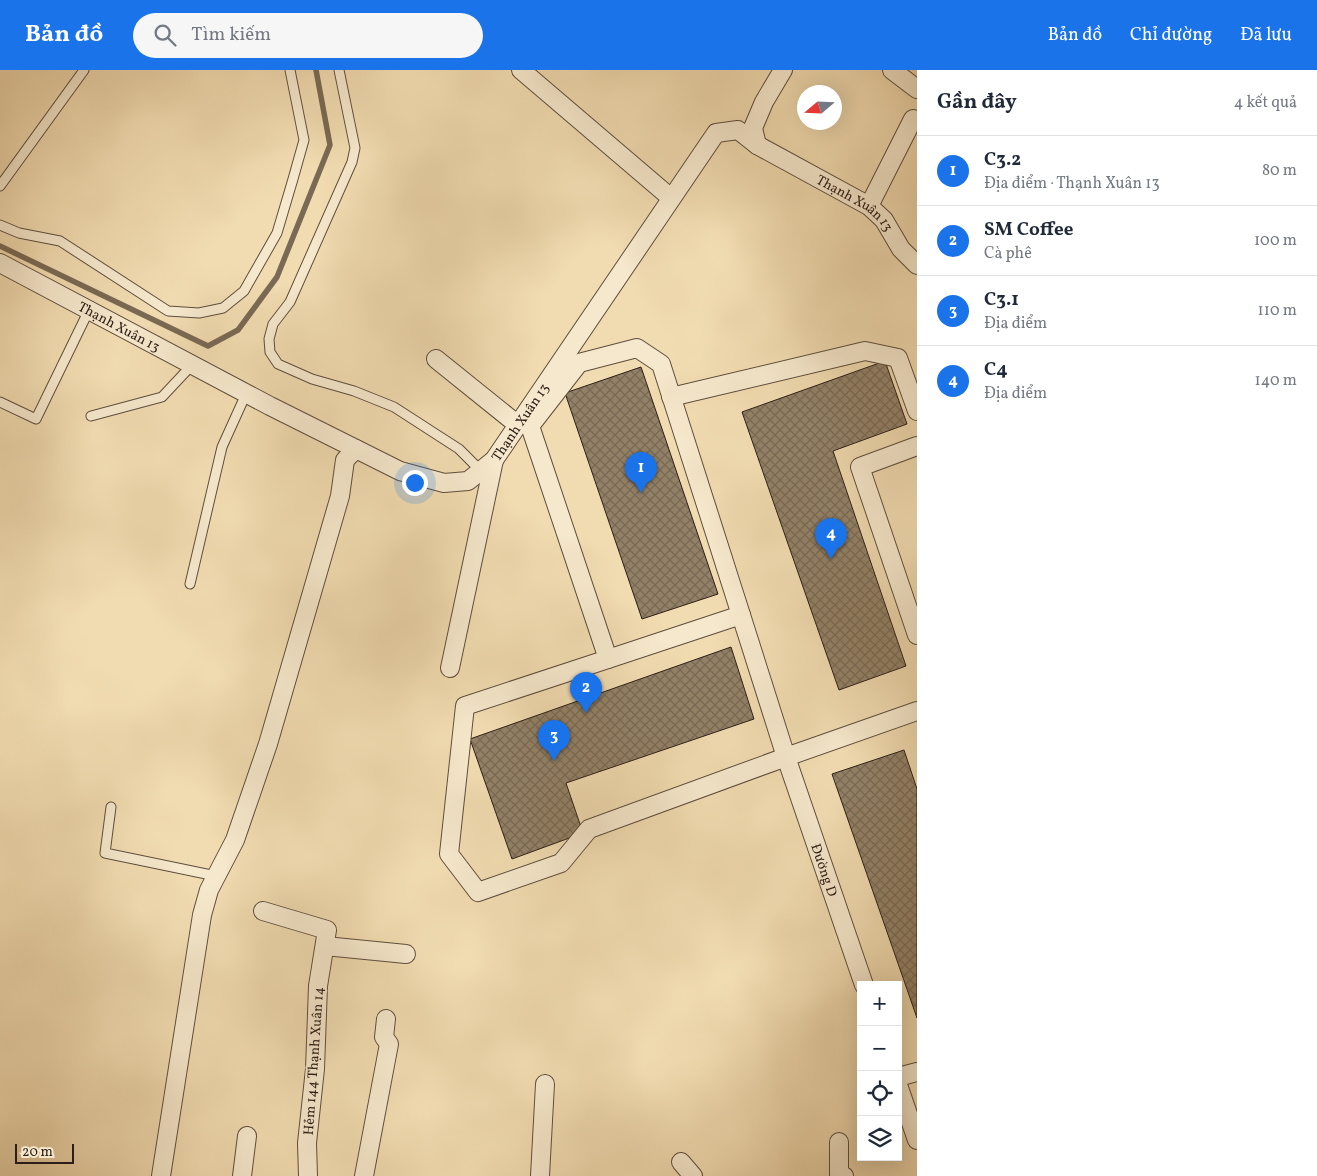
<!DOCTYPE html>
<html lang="vi">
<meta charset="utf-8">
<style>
body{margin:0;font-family:Vollkorn,serif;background:#f6f6f7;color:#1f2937}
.controls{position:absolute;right:15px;bottom:15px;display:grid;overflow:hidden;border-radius:0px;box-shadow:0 5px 20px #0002}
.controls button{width:45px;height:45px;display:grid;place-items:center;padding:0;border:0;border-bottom:1px solid #e0e1e3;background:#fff;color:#1f2937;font:25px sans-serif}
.compass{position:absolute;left:797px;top:15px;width:45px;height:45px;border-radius:50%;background:#fff;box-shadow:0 5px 20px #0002;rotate:251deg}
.scale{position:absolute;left:15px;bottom:12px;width:59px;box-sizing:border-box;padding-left:5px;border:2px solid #2d1f18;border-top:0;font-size:14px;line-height:18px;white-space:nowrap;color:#2d1f18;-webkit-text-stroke:4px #f6e8cc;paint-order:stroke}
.you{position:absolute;left:414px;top:412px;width:18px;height:18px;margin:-12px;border:4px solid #fff;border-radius:50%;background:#1a73e8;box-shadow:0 0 0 8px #1a73e833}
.badge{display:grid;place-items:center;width:32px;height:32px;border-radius:50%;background:#1a73e8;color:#fff;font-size:16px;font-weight:700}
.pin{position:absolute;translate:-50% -41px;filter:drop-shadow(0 1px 2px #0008)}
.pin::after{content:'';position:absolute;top:26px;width:18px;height:15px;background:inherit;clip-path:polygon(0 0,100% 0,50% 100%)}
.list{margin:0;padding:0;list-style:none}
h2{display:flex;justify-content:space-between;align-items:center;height:65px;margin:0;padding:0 20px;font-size:21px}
h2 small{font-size:16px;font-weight:400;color:#747a83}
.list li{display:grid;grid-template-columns:32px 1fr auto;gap:15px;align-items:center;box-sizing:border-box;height:70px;padding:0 20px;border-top:1px solid #e0e1e3}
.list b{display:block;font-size:19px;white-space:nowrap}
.list p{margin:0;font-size:16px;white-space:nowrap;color:#747a83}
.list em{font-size:16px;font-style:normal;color:#747a83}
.icon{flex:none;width:28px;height:28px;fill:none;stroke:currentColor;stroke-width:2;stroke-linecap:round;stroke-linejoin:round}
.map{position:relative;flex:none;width:917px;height:1106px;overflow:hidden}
header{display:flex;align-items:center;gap:30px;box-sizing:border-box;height:70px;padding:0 25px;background:#1a73e8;color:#fff}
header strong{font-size:24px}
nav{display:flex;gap:28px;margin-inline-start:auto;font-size:18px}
.search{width:350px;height:45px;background:#f6f6f7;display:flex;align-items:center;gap:12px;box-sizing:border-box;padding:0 18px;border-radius:28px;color:#747a83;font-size:19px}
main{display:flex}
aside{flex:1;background:#fff}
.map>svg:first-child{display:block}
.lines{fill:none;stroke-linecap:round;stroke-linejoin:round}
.stream{stroke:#7a6954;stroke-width:5.5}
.building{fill:url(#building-cross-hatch);stroke:#2d1f18}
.lane-casing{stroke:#5e4e3e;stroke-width:11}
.street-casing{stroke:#5e4e3e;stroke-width:20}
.lane{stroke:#f6e8cc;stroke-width:9}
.street{stroke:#f6e8cc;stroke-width:18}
.labels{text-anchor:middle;stroke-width:4;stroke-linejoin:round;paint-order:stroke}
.street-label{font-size:14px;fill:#2d1f18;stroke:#f6e8cc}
</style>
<header>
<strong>Bản đồ</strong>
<div class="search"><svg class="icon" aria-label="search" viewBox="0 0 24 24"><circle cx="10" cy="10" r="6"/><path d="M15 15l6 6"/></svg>Tìm kiếm</div>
<nav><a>Bản đồ</a><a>Chỉ đường</a><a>Đã lưu</a></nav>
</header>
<main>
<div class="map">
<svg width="917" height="1106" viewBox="0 0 917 1106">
<defs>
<pattern id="building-cross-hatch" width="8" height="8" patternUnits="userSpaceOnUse" patternTransform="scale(1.25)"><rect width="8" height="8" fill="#938167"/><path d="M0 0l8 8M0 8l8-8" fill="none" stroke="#786954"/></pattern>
</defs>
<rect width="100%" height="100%" fill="#f1dbb0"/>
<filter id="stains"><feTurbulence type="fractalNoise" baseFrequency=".004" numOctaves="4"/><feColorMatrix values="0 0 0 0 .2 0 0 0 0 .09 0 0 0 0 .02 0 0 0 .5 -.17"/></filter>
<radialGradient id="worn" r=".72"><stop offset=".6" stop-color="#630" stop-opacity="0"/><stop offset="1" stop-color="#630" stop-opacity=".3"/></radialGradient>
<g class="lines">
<path class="stream" d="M0,176L208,276L238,260L277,207L330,75L316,0"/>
</g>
<path class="building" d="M885,291L907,354L833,381L906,596L839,620L742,342Z
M641,297L718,524L642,549L565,323Z
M731,577L754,649L566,713L583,763L512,789L470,669Z
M904,680L917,719V948L832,704Z"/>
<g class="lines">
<defs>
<path id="lane" d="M339,0L355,78L352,92L290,232L273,254L269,269L270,282L278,294L312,309L354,321L394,337L459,379L481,401
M0,116L84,0
M0,155L19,163L60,171L168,241L199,243L223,238L244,221L277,163L293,109L304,70L290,0
M0,332L36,349L89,240
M91,346L162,327L192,295
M190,514L222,377L246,324
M111,737L105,783L216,806"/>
<g id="street">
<path d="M521,0L671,128"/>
<path d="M892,0L917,19"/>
<path d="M757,75L753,58L764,32L783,0"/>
<path d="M869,136L913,49"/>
<path id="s1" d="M0,193L270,336L400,401L444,413L468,411L494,390L716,63L738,60L757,75L869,136L884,150L901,179L917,195"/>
<path d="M436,289L518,355"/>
<path d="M671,327L865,281L898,288L917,341"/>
<path d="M917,376L860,397L917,565"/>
<path id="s2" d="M741,545L661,294L637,278L579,293L530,356L608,589L465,636L449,784L478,822L561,793L589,759L786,687L864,915"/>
<path d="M608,589L741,545L786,687L917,641"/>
<path d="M450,598L494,390"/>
<path d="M263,841L327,860L318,916L315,999L307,1073L308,1106"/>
<path d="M325,876L406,884"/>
<path d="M898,1007L917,1002"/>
<path d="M898,1015L917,1070"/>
<path d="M839,1072V1104L844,1106"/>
<path d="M681,1092L693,1106"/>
<path d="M161,1106L202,845L209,820L235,770L268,674L340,426L345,390L356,379"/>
<path d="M242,1106L247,1066"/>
<path d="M364,1106L389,974L384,967L386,949"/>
<path d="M540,1106L545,1014"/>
</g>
</defs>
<use href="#lane" class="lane-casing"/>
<use href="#street" class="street-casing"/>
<use href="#lane" class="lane"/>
<use href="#street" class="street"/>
</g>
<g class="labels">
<g class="street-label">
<text dy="5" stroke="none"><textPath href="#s1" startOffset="1110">Thạnh Xuân 13</textPath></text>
<text dy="5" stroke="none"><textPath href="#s1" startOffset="135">Thạnh Xuân 13</textPath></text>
<text dy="5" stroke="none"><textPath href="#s1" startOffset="600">Thạnh Xuân 13</textPath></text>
<text dy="5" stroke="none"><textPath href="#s2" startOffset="1486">Đường D</textPath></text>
<text transform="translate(313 991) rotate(-86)" y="5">Hẻm 144 Thạnh Xuân 14</text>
</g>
</g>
<rect width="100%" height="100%" filter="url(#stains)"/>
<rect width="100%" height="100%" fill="url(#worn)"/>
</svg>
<div class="controls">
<button>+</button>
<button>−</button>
<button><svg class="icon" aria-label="locate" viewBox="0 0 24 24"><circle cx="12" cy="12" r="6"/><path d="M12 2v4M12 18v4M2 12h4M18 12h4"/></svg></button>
<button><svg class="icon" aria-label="layers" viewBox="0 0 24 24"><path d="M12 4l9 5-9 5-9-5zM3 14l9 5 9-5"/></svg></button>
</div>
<svg class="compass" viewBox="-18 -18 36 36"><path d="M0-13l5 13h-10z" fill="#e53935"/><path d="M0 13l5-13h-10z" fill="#747a83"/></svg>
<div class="scale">20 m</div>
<div class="you"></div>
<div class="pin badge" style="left:641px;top:423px">1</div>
<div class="pin badge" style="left:586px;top:643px">2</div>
<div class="pin badge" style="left:554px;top:691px">3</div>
<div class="pin badge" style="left:831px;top:489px">4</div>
</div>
<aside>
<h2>Gần đây<small>4 kết quả</small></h2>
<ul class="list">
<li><span class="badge">1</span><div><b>C3.2</b><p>Địa điểm · Thạnh Xuân 13</p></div><em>80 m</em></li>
<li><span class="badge">2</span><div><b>SM Coffee</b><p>Cà phê</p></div><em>100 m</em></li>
<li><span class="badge">3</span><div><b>С3.1</b><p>Địa điểm</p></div><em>110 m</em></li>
<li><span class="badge">4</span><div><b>C4</b><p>Địa điểm</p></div><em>140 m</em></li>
</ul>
</aside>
</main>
